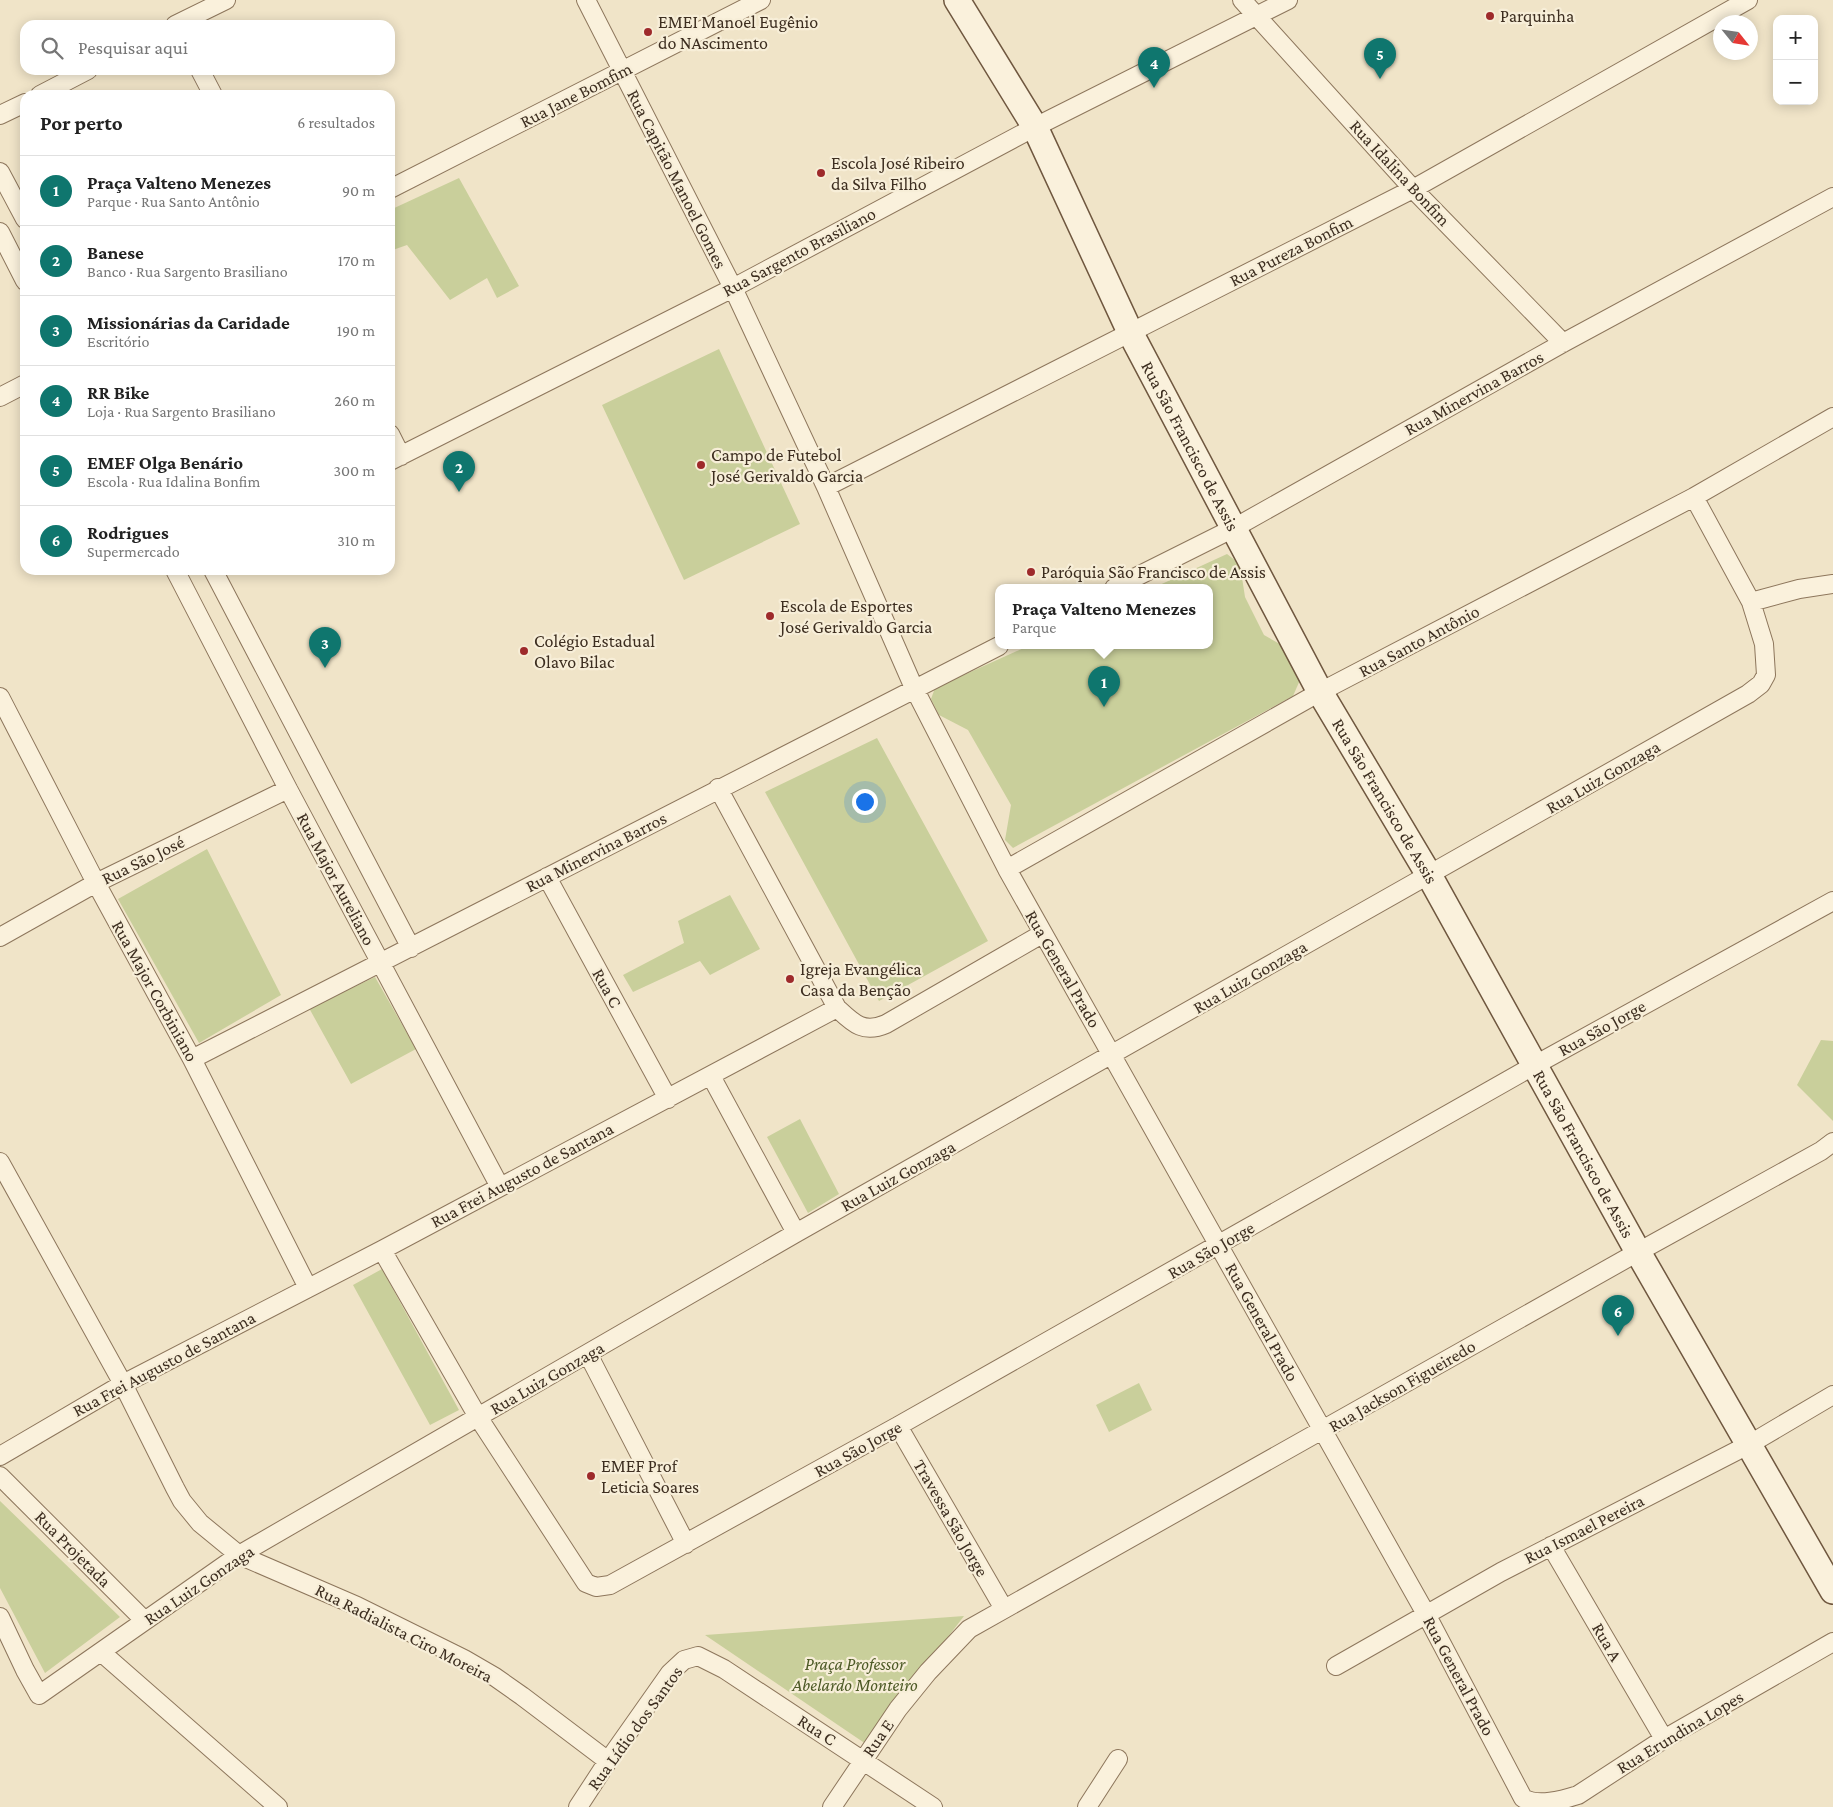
<!DOCTYPE html>
<html lang="pt">
<meta charset="utf-8">
<style>
body{margin:0;font-family:"Crimson Pro",serif;background:#f6f6f6;color:#222}
.controls{position:absolute;right:15px;top:15px;display:grid;overflow:hidden;border-radius:10px;box-shadow:0 2px 12px #0003}
.controls button{width:45px;height:45px;display:grid;place-items:center;padding:0;border:0;border-bottom:1px solid #e0e0e0;background:#fff;color:#222;font:25px sans-serif}
.compass{position:absolute;left:1713px;top:15px;width:45px;height:45px;border-radius:50%;background:#fff;box-shadow:0 2px 12px #0003;rotate:120deg}
.you{position:absolute;left:864px;top:801px;width:18px;height:18px;margin:-12px;border:4px solid #fff;border-radius:50%;background:#1a73e8;box-shadow:0 0 0 8px #1a73e833}
.badge{display:grid;place-items:center;width:32px;height:32px;border-radius:50%;background:#0f766e;color:#fff;font-size:16px;font-weight:700}
.pin{position:absolute;translate:-50% -41px;filter:drop-shadow(0 1px 2px #0008)}
.pin::after{content:'';position:absolute;top:26px;width:18px;height:15px;background:inherit;clip-path:polygon(0 0,100% 0,50% 100%)}
.popup{position:absolute;left:995px;top:584px;width:218px;height:65px;box-sizing:border-box;display:grid;place-content:center;border-radius:10px;background:#fff;filter:drop-shadow(0 1px 4px #0005);font-size:16px;white-space:nowrap;color:#767676}
.popup b{font-size:19px;color:#222}
.popup::after{content:'';position:absolute;left:50%;top:100%;margin-left:-10px;border:10px solid transparent;border-top-color:#fff}
.list{margin:0;padding:0;list-style:none}
h2{display:flex;justify-content:space-between;align-items:center;height:65px;margin:0;padding:0 20px;font-size:21px}
h2 small{font-size:16px;font-weight:400;color:#767676}
.list li{display:grid;grid-template-columns:32px 1fr auto;gap:15px;align-items:center;box-sizing:border-box;height:70px;padding:0 20px;border-top:1px solid #e0e0e0}
.list b{display:block;font-size:19px;white-space:nowrap}
.list p{margin:0;font-size:16px;white-space:nowrap;color:#767676}
.list em{font-size:16px;font-style:normal;color:#767676}
.icon{flex:none;width:28px;height:28px;fill:none;stroke:currentColor;stroke-width:2;stroke-linecap:round;stroke-linejoin:round}
.map{position:relative;flex:none;width:1833px;height:1807px;overflow:hidden}
.search{position:absolute;background:#fff;box-shadow:0 2px 12px #0003;left:20px;top:20px;width:375px;height:55px;display:flex;align-items:center;gap:12px;box-sizing:border-box;padding:0 18px;border-radius:15px;color:#767676;font-size:19px}
.panel{position:absolute;background:#fff;box-shadow:0 2px 12px #0003;left:20px;top:90px;width:375px;height:485px;border-radius:15px}
.map>svg:first-child{display:block}
.green{fill:#c9cf9b}
.lines{fill:none;stroke-linecap:round;stroke-linejoin:round}
.street-casing{stroke:#8d765c;stroke-width:20}
.secondary-casing{stroke:#6f573f;stroke-width:28}
.street{stroke:#faf1dc;stroke-width:18}
.secondary{stroke:#faf1dc;stroke-width:25}
.poi-dot{fill:#9e2a2b;stroke:#f7eed8;stroke-width:2}
.labels{text-anchor:middle;stroke-width:4.5;stroke-linejoin:round;paint-order:stroke}
.poi-label{font-size:18px;fill:#3d2e20;stroke:#f7eed8;text-anchor:start}
.street-label{font-size:18px;fill:#3d2e20;stroke:#f7eed8}
.park-label{font-size:18px;font-style:italic;fill:#4d5a26;stroke:#f7eed8}
</style>
<div class="map">
<svg width="1833" height="1807" viewBox="0 0 1833 1807">
<rect width="100%" height="100%" fill="#f0e4c8"/>
<path class="green" d="M459,178L519,286L497,298L487,278L450,300L407,245L390,251V210Z
M719,349L800,524L684,580L602,405Z
M1227,554L1236,561L1241,571L1245,597L1264,635L1285,647L1300,680L1293,696L1013,848L1005,840L1011,805L968,730L939,715L931,699L935,688L1028,646H1209V588H1153Z
M877,738L988,941L879,1001L765,792Z
M207,849L281,995L199,1043L118,899Z
M730,895L760,949L710,975L700,961L633,992L623,975L684,943L678,921Z
M375,977L416,1049L351,1084L309,1008Z
M1821,1040L1833,1041V1121L1797,1085Z
M800,1119L839,1194L808,1213L767,1137Z
M382,1269L459,1410L430,1425L353,1285Z
M1139,1383L1152,1410L1109,1432L1096,1405Z
M0,1501L120,1617L45,1673L0,1588Z
M964,1616L866,1744L705,1635Z"/>
<g class="lines">
<defs>
<path id="street" d="M586,0L733,288L826,487L914,688L1007,869L1426,1614L1523,1798C1538,1807 1562,1800 1578,1795L1664,1739L1833,1642
M1242,0L1413,189L1563,343
M175,25L226,0
M200,70L213,95
M40,95L88,70
M0,115L25,103
M0,172L25,219
M390,189L761,0
M0,232L25,281
M0,397L25,384
M390,434L401,456
M390,461L733,288L1035,127L1288,0
M826,487L1413,189L1748,0
M175,570L288,789L500,1187
M213,570L411,948
M1114,588L1234,528L1563,343L1833,197
M1751,602L1799,589L1833,584
M0,697L96,883L192,1059L308,1288
M718,788L837,1008C853,1023 863,1034 886,1024L1042,934
M1007,869L1320,692L1694,497L1833,417
M547,877L668,1099
M0,937L96,883L288,789
M192,1059L999,646
M711,1076L796,1233
M0,1162L123,1384L175,1488L182,1501L200,1523L239,1555L357,1606L464,1659L495,1677L522,1696L608,1761
M382,1250L478,1417L586,1583L596,1587L610,1585L898,1426L1535,1065L1833,901
M588,1354L686,1544
M898,1426L1004,1609
M0,1456L123,1384L382,1250L837,1008
M0,1476L145,1621
M1551,1546L1664,1739
M0,1617L25,1670L39,1695L239,1555L796,1233L1748,694L1761,684L1766,675L1764,644L1751,602L1694,497
M101,1652L278,1807
M1336,1666L1501,1572L1750,1444L1833,1395
M578,1807L608,1761L670,1673L684,1660L698,1656L724,1669L933,1807
M832,1807L898,1709L928,1672L969,1629L1638,1252L1821,1151L1833,1142
M1087,1807L1118,1759"/>
<g id="secondary">
<path id="s1" d="M957,0L1035,127L1130,332L1320,692L1429,875L1638,1252L1833,1591"/>
</g>
</defs>
<use href="#street" class="street-casing"/>
<use href="#secondary" class="secondary-casing"/>
<use href="#street" class="street"/>
<use href="#secondary" class="secondary"/>
</g>
<g class="poi-dot">
<circle cx="1490" cy="16" r="5"/>
<circle cx="648" cy="32" r="5"/>
<circle cx="821" cy="173" r="5"/>
<circle cx="701" cy="465" r="5"/>
<circle cx="1031" cy="572" r="5"/>
<circle cx="770" cy="616" r="5"/>
<circle cx="524" cy="651" r="5"/>
<circle cx="790" cy="979" r="5"/>
<circle cx="591" cy="1476" r="5"/>
</g>
<g class="labels">
<g class="poi-label">
<text x="1500" y="22">Parquinha</text>
<text x="658" y="28">EMEI Manoel Eugênio<tspan x="658" dy="21">do NAscimento</tspan></text>
<text x="831" y="169">Escola José Ribeiro<tspan x="831" dy="21">da Silva Filho</tspan></text>
<text x="711" y="461">Campo de Futebol<tspan x="711" dy="21">José Gerivaldo Garcia</tspan></text>
<text x="1041" y="578">Paróquia São Francisco de Assis</text>
<text x="780" y="612">Escola de Esportes<tspan x="780" dy="21">José Gerivaldo Garcia</tspan></text>
<text x="534" y="647">Colégio Estadual<tspan x="534" dy="21">Olavo Bilac</tspan></text>
<text x="800" y="975">Igreja Evangélica<tspan x="800" dy="21">Casa da Benção</tspan></text>
<text x="601" y="1472">EMEF Prof<tspan x="601" dy="21">Leticia Soares</tspan></text>
</g>
<g class="street-label">
<text transform="translate(576 95) rotate(-27)" y="6">Rua Jane Bomfim</text>
<text transform="translate(1400 173) rotate(47)" y="6">Rua Idalina Bonfim</text>
<text transform="translate(677 179) rotate(63)" y="6">Rua Capitão Manoel Gomes</text>
<text transform="translate(1291 251) rotate(-27)" y="6">Rua Pureza Bonfim</text>
<text transform="translate(799 252) rotate(-28)" y="6">Rua Sargento Brasiliano</text>
<text transform="translate(1474 393) rotate(-29)" y="6">Rua Minervina Barros</text>
<text dy="6" stroke="none"><textPath href="#s1" startOffset="504">Rua São Francisco de Assis</textPath></text>
<text transform="translate(1419 641) rotate(-28)" y="6">Rua Santo Antônio</text>
<text transform="translate(1603 777) rotate(-30)" y="6">Rua Luiz Gonzaga</text>
<text dy="6" stroke="none"><textPath href="#s1" startOffset="909">Rua São Francisco de Assis</textPath></text>
<text transform="translate(596 852) rotate(-27)" y="6">Rua Minervina Barros</text>
<text transform="translate(143 860) rotate(-26)" y="6">Rua São José</text>
<text transform="translate(336 879) rotate(62)" y="6">Rua Major Aureliano</text>
<text transform="translate(1063 969) rotate(60)" y="6">Rua General Prado</text>
<text transform="translate(1250 977) rotate(-30)" y="6">Rua Luiz Gonzaga</text>
<text transform="translate(607 988) rotate(61)" y="6">Rua C</text>
<text transform="translate(155 991) rotate(61)" y="6">Rua Major Corbiniano</text>
<text transform="translate(1602 1028) rotate(-29)" y="6">Rua São Jorge</text>
<text dy="6" stroke="none"><textPath href="#s1" startOffset="1314">Rua São Francisco de Assis</textPath></text>
<text transform="translate(522 1175) rotate(-28)" y="6">Rua Frei Augusto de Santana</text>
<text transform="translate(898 1176) rotate(-29)" y="6">Rua Luiz Gonzaga</text>
<text transform="translate(1211 1250) rotate(-30)" y="6">Rua São Jorge</text>
<text transform="translate(1262 1322) rotate(61)" y="6">Rua General Prado</text>
<text transform="translate(164 1364) rotate(-28)" y="6">Rua Frei Augusto de Santana</text>
<text transform="translate(547 1378) rotate(-30)" y="6">Rua Luiz Gonzaga</text>
<text transform="translate(1402 1386) rotate(-30)" y="6">Rua Jackson Figueiredo</text>
<text transform="translate(858 1449) rotate(-29)" y="6">Rua São Jorge</text>
<text transform="translate(951 1518) rotate(60)" y="6">Travessa São Jorge</text>
<text transform="translate(1584 1529) rotate(-27)" y="6">Rua Ismael Pereira</text>
<text transform="translate(73 1549) rotate(45)" y="6">Rua Projetada</text>
<text transform="translate(199 1585) rotate(-34)" y="6">Rua Luiz Gonzaga</text>
<text transform="translate(404 1633) rotate(27)" y="6">Rua Radialista Ciro Moreira</text>
<text transform="translate(1607 1642) rotate(60)" y="6">Rua A</text>
<text transform="translate(1459 1676) rotate(62)" y="6">Rua General Prado</text>
<text transform="translate(635 1728) rotate(-54)" y="6">Rua Lídio dos Santos</text>
<text transform="translate(817 1730) rotate(33)" y="6">Rua C</text>
<text transform="translate(1680 1732) rotate(-31)" y="6">Rua Erundina Lopes</text>
<text transform="translate(878 1738) rotate(-55)" y="6">Rua E</text>
</g>
<g class="park-label">
<text x="855" y="1670">Praça Professor<tspan x="855" dy="21">Abelardo Monteiro</tspan></text>
</g>
</g>
</svg>
<div class="controls">
<button>+</button>
<button>−</button>
</div>
<svg class="compass" viewBox="-18 -18 36 36"><path d="M0-13l5 13h-10z" fill="#e53935"/><path d="M0 13l5-13h-10z" fill="#767676"/></svg>
<div class="you"></div>
<div class="pin badge" style="left:1104px;top:707px">1</div>
<div class="popup"><b>Praça Valteno Menezes</b>Parque</div>
<div class="pin badge" style="left:459px;top:492px">2</div>
<div class="pin badge" style="left:325px;top:668px">3</div>
<div class="pin badge" style="left:1154px;top:88px">4</div>
<div class="pin badge" style="left:1380px;top:79px">5</div>
<div class="pin badge" style="left:1618px;top:1336px">6</div>
<div class="search"><svg class="icon" aria-label="search" viewBox="0 0 24 24"><circle cx="10" cy="10" r="6"/><path d="M15 15l6 6"/></svg>Pesquisar aqui</div>
<section class="panel">
<h2>Por perto<small>6 resultados</small></h2>
<ul class="list">
<li><span class="badge">1</span><div><b>Praça Valteno Menezes</b><p>Parque · Rua Santo Antônio</p></div><em>90 m</em></li>
<li><span class="badge">2</span><div><b>Banese</b><p>Banco · Rua Sargento Brasiliano</p></div><em>170 m</em></li>
<li><span class="badge">3</span><div><b>Missionárias da Caridade</b><p>Escritório</p></div><em>190 m</em></li>
<li><span class="badge">4</span><div><b>RR Bike</b><p>Loja · Rua Sargento Brasiliano</p></div><em>260 m</em></li>
<li><span class="badge">5</span><div><b>EMEF Olga Benário</b><p>Escola · Rua Idalina Bonfim</p></div><em>300 m</em></li>
<li><span class="badge">6</span><div><b>Rodrigues</b><p>Supermercado</p></div><em>310 m</em></li>
</ul>
</section>
</div>
